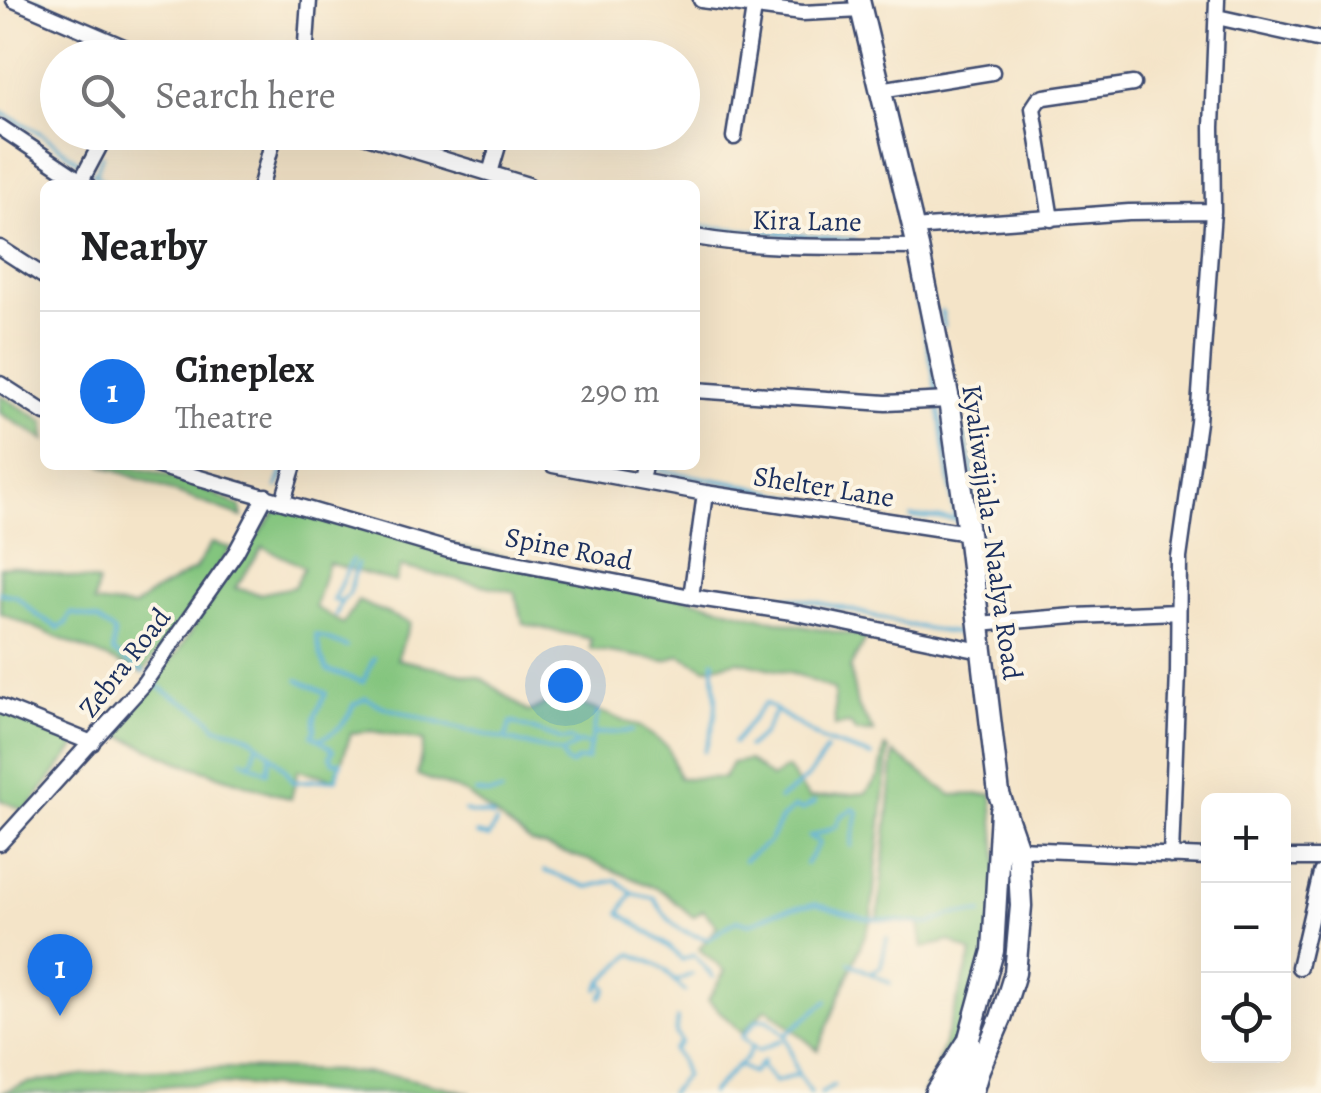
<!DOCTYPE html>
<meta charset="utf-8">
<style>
body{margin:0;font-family:Alegreya,serif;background:#f2f2f2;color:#202124}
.controls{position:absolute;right:30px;bottom:30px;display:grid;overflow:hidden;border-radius:15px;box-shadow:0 10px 40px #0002}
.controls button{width:90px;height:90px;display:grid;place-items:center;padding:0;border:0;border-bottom:2px solid #e0e0e0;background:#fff;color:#202124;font:50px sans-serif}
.you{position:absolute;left:565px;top:685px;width:35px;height:35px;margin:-25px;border:8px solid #fff;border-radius:50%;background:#1a73e8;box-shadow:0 0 0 15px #1a73e833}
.badge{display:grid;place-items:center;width:65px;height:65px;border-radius:50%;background:#1a73e8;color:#fff;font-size:32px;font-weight:700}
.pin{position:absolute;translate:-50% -82px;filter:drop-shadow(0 2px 5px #0008)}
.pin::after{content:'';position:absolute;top:52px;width:35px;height:30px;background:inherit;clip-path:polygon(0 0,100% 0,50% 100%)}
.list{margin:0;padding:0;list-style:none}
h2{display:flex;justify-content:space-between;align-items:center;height:130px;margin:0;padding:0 40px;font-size:42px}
h2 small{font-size:32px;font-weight:400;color:#757577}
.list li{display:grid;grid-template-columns:65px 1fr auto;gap:30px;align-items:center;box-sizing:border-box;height:160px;padding:0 40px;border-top:2px solid #e0e0e0}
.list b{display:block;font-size:38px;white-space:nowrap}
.list p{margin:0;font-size:32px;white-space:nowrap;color:#757577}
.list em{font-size:32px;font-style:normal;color:#757577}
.icon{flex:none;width:55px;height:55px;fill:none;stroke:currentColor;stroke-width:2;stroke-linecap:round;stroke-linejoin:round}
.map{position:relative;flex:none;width:1321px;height:1093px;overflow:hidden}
.search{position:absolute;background:#fff;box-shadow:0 10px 40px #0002;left:40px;top:40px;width:660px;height:110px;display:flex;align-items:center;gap:25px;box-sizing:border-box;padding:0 35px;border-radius:55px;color:#757577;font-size:38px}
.panel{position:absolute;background:#fff;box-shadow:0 10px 40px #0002;left:40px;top:180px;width:660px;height:290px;border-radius:15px}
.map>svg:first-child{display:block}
.green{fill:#83c57e;stroke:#4f7a6e;stroke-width:2.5;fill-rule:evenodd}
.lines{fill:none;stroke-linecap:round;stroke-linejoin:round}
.stream{stroke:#57aed4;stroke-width:4}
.minor-casing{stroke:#3c4a6e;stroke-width:19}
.secondary-casing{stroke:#3c4a6e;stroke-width:25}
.motorway-casing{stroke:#3c4a6e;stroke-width:30}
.minor{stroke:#fff;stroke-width:14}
.secondary{stroke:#fff;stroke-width:20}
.motorway{stroke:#fff;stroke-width:25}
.labels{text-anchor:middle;stroke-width:8;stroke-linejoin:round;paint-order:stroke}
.street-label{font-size:28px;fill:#1b2f5e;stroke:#fcf5e5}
</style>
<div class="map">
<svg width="1321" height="1093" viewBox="0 0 1321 1093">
<rect width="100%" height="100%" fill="#fcf5e5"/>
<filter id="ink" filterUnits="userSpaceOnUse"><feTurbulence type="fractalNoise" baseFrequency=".01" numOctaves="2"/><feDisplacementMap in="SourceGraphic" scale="20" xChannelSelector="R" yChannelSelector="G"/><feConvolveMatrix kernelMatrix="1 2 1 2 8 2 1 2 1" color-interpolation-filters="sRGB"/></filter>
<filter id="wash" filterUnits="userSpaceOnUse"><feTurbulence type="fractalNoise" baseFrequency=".0048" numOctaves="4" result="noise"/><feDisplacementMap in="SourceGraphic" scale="40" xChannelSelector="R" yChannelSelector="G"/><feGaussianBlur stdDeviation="2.25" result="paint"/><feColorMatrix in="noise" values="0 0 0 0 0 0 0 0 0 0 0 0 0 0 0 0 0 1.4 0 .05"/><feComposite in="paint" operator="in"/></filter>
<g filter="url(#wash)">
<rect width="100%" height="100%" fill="#f4e4c8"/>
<path class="green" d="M0,395L45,422V440L0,413Z
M101,465C149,465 198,484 240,507L242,517Z
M280,506L695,600C751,616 808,630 867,636L850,668L857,705L874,732H856L850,724L835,726L834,690L801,676L739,661L705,668L680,655L665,661L590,649L591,639L523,624L515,592L401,567L395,582L328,563L315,607L343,624L358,601L410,623L397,659L482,678L528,712L562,697L641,727L668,747L679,778H724L732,763L749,760L771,778L787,768L809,798L866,793L879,776L885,747L889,750L871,920L818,1050L767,1008L742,1033L708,1000L725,971L699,949L717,926L703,910L693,917L663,891L588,860L532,843L465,793L417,775L424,741L372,731L351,733L336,779L298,770L291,799L179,762L110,731L177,653L222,583ZM263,547L304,567L294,587L259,594L235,588Z
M212,543L231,548L185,617L142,673L0,613V567L12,566L98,582L94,603L134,607L149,595L195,569Z
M0,709L80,741L26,811L0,800Z
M894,753L951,795L992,794L1001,903L949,1093H923L934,1075L972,953L950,941L923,948L919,924L878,919Z
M226,1068L338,1071L397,1076L471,1093H340L237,1084L176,1085L94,1093H0L27,1083L110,1071Z"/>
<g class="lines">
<path class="stream" d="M37,0L68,15L183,58
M0,112L42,134L84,166
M394,132L453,152
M82,164L99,132
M92,172L109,185
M96,174L102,155
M695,226L855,240
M916,295L933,370L956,521
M942,311L944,326
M963,429L972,468L981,558
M630,465L732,483L817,503
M277,487L285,465
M911,517L956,519
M960,551L964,611
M739,592C773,595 808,599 842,608C883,618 924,631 967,634L964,617
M0,593L16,596L37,615L59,628L66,623L71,613L98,620L114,632L113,652L144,672
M338,601L333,600L352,560
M336,615L341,602L349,594L357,564
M347,647L316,635L321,657L327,670L363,682L374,658
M298,680L326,693L315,716V730L312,735L319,739
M157,685C175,701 204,707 216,727C227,730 238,731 248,736C261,744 287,768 293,782L336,779L341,762H333L330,756L333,750L319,739C336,734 348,721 353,705L366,698L384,707L453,727L562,753L565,762L571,765L578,760H587L590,745L580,743L562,753
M594,734L632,731
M505,739L511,722L562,740L570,739L575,742V746
M734,743L765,703L822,740L872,756
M590,745L598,713
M748,747L763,734L775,712
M704,751C711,736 716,720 716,703C716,688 713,676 714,661
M242,760L267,772L270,756
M251,764L257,745
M476,792L487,794L501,792
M779,799C801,786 814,773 826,750
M465,811C475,815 483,812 493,817
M477,834L489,837L496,823
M744,860L769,842L781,819L795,807L802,810L815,802
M806,864L820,842L809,837L836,827L841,816L853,809L858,812L851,846
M545,871L588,887L616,880L632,893L654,898C670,924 677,932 708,939L737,920L750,924L778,911L815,904L865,918L929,924L953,914L981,913
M632,893L620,913L671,948L682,960L694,955L713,977
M850,963L890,983
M870,973L881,967L887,938
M674,982L692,974
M598,989L602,981L632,954C643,959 657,963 666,971C673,978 676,984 685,991
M601,997L607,989L602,981
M785,1035L827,1001
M781,1040L758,1051L742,1037L757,1020L767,1019L785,1035L798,1074L811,1093
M763,1061L762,1067L775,1082L798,1074
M738,1065L746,1059L753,1045
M670,1093L685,1075L680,1059L673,1050L681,1042L676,1033L677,1019
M711,1093L738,1065L753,1073L762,1062
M821,1093L834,1085"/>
</g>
</g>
<g filter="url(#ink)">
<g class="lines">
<defs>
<path id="minor" d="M14,0L149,58
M701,0L802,13L862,10
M1217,17L1321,40
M305,58L309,0
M880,90L992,72
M0,127L87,185
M353,132L528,185
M734,137L754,8
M490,173L502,132
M81,181L107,132
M261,185L275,132
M1051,219L1033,108L1039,99L1045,97L1133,84
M913,228L1129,212L1213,211
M695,237C768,250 844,246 918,247
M0,248L45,277
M0,384L45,413
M695,390L886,403L949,400
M155,465L448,550L691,597L792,612L981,651
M553,465L705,493L968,533
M641,481L644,465
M283,501L294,465
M691,597L705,493
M979,624L1075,616L1178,612
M0,706L92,743
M0,843L142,686L236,552L266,496
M1018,849L1208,857
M1171,856L1178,671L1179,558L1198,422L1213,211L1212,127L1217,0
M1284,858H1321
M1299,967L1321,873"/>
<path id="secondary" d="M859,0L918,247L949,400L968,533L999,794L1018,849L1021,906L1015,973L1001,1018L979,1069L972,1093
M954,1093L993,951L1001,811"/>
<path id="motorway" d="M938,1093L968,1046"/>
</defs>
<use href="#minor" class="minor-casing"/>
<use href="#secondary" class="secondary-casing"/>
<use href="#motorway" class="motorway-casing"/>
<use href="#minor" class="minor"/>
<use href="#secondary" class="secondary"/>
<use href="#motorway" class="motorway"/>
</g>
</g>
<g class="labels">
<g class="street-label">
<text transform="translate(807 220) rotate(1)" y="10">Kira Lane</text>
<text transform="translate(824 486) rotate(9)" y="10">Shelter Lane</text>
<text transform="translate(993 532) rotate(82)" y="10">Kyaliwajjala - Naalya Road</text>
<text transform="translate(569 548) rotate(11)" y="10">Spine Road</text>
<text transform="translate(124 662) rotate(-52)" y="10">Zebra Road</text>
</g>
</g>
</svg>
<div class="controls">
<button>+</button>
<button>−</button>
<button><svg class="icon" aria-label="locate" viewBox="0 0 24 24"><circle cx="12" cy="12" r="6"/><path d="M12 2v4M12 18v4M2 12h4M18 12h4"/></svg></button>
</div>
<div class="you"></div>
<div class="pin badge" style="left:60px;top:1016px">1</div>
<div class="search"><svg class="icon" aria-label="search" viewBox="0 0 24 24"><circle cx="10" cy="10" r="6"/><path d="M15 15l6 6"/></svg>Search here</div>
<section class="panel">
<h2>Nearby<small></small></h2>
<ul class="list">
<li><span class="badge">1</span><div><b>Cineplex</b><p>Theatre</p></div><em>290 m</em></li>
</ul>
</section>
</div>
